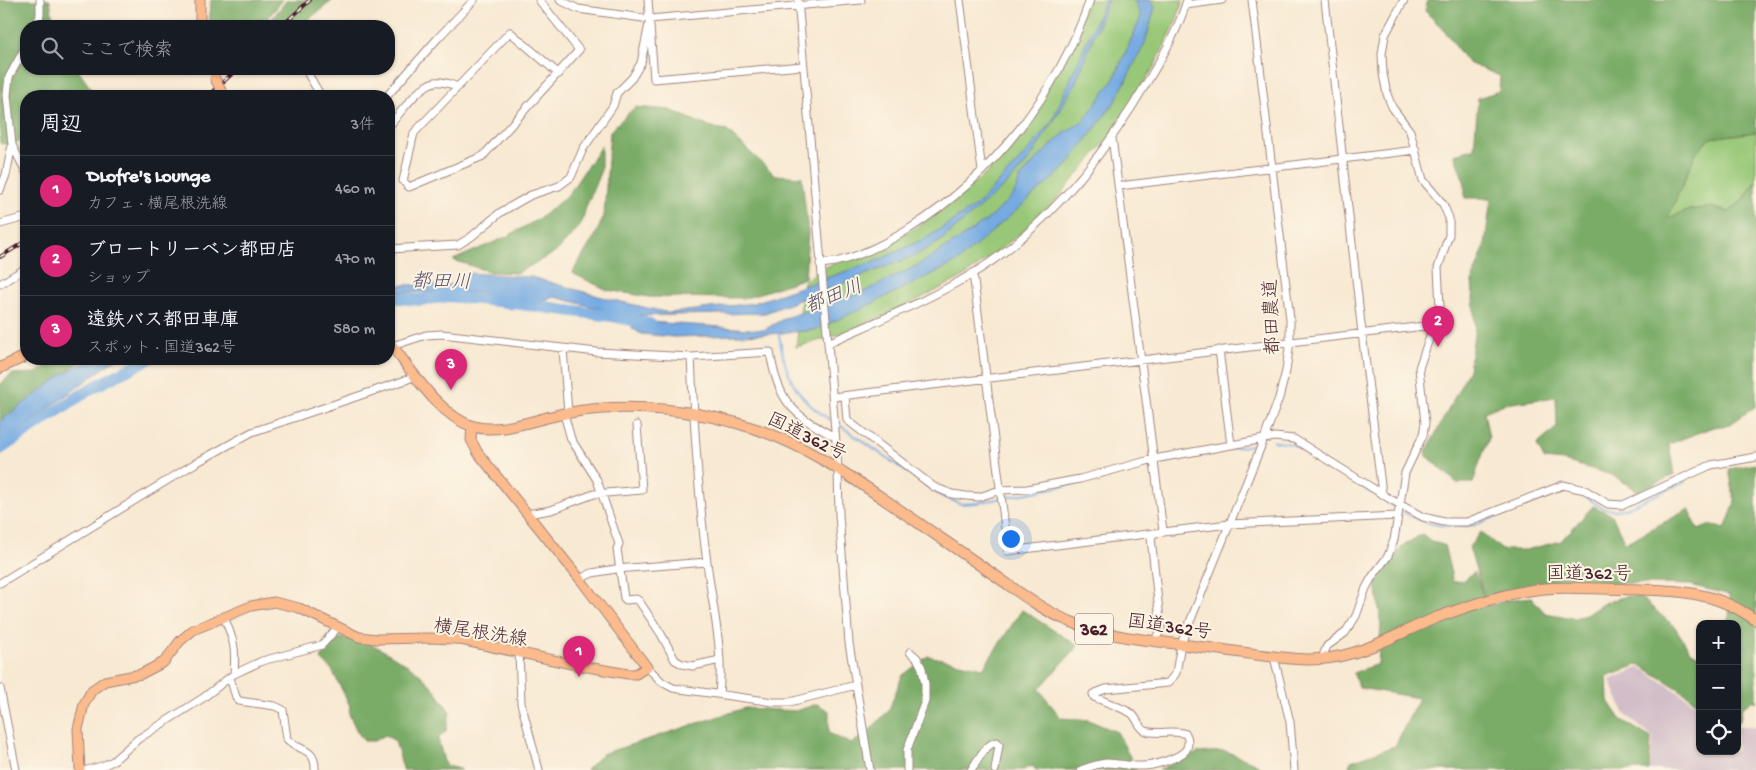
<!DOCTYPE html>
<html lang="ja">
<meta charset="utf-8">
<style>
body{margin:0;font-family:"Gochi Hand","Klee One",sans-serif;background:#20242c;color:#f1f3f6}
.controls{position:absolute;right:15px;bottom:15px;display:grid;overflow:hidden;border-radius:10px;box-shadow:0 1px 4px #0004}
.controls button{width:45px;height:45px;display:grid;place-items:center;padding:0;border:0;border-bottom:1px solid #363941;background:#171b24;color:#f1f3f6;font:25px sans-serif}
.you{position:absolute;left:1010px;top:538px;width:18px;height:18px;margin:-12px;border:4px solid #fff;border-radius:50%;background:#1a73e8;box-shadow:0 0 0 8px #1a73e833}
.badge{display:grid;place-items:center;width:32px;height:32px;border-radius:50%;background:#db2777;color:#fff;font-size:16px;font-weight:700}
.pin{position:absolute;translate:-50% -41px;filter:drop-shadow(0 1px 2px #0008)}
.pin::after{content:'';position:absolute;top:26px;width:18px;height:15px;background:inherit;clip-path:polygon(0 0,100% 0,50% 100%)}
.list{margin:0;padding:0;list-style:none}
h2{display:flex;justify-content:space-between;align-items:center;height:65px;margin:0;padding:0 20px;font-size:21px}
h2 small{font-size:16px;font-weight:400;color:#9ea1a6}
.list li{display:grid;grid-template-columns:32px 1fr auto;gap:15px;align-items:center;box-sizing:border-box;height:70px;padding:0 20px;border-top:1px solid #363941}
.list b{display:block;font-size:19px;white-space:nowrap}
.list p{margin:0;font-size:16px;white-space:nowrap;color:#9ea1a6}
.list em{font-size:16px;font-style:normal;color:#9ea1a6}
.icon{flex:none;width:28px;height:28px;fill:none;stroke:currentColor;stroke-width:2;stroke-linecap:round;stroke-linejoin:round}
.map{position:relative;flex:none;width:1756px;height:770px;overflow:hidden}
.search{position:absolute;background:#171b24;box-shadow:0 1px 4px #0004;left:20px;top:20px;width:375px;height:55px;display:flex;align-items:center;gap:12px;box-sizing:border-box;padding:0 18px;border-radius:20px;color:#9ea1a6;font-size:19px}
.panel{position:absolute;background:#171b24;box-shadow:0 1px 4px #0004;left:20px;top:90px;width:375px;height:275px;border-radius:20px}
.map>svg:first-child{display:block}
.industrial{fill:#d2bdc8}
.green{fill:#98c877;stroke:#717451}
.forest{fill:#7aac68;stroke:#62664a}
.water{fill:#75aae2;stroke:#606486}
.lines{fill:none;stroke-linecap:round;stroke-linejoin:round}
.stream{stroke:#75aae2;stroke-width:2}
.river{stroke:#75aae2;stroke-width:12}
.minor-casing{stroke:#a1847e;stroke-width:9}
.major-casing{stroke:#a1847e;stroke-width:11}
.highway-casing{stroke:#a1847e;stroke-width:12}
.minor{stroke:#fff;stroke-width:7}
.major{stroke:#fbbb8c;stroke-width:9}
.highway{stroke:#fbbb8c;stroke-width:10}
.rail-casing{stroke:#4a1f2b;stroke-width:4}
.rail{stroke:#fcf5e5;stroke-width:2;stroke-dasharray:5.5;stroke-linecap:butt}
.major-bridge-casing{stroke:#a1847e;stroke-width:11;stroke-linecap:butt}
.major-bridge{stroke:#fbbb8c;stroke-width:9}
.labels{text-anchor:middle;stroke-width:4;stroke-linejoin:round;paint-order:stroke}
.shield{fill:#fcf5e5;stroke:#7f5f63;stroke-width:1}
.shield-label{font-size:18px;font-weight:bold;fill:#4a1f2b}
.street-label{font-size:19px;fill:#4a1f2b;stroke:#fcf5e5}
.water-label{font-size:20px;font-style:italic;fill:#59506b;stroke:#fcf5e5}
</style>
<div class="map">
<svg width="1756" height="770" viewBox="0 0 1756 770">
<rect width="100%" height="100%" fill="#fcf5e5"/>
<filter id="ink" filterUnits="userSpaceOnUse"><feTurbulence type="fractalNoise" baseFrequency=".02" numOctaves="2"/><feDisplacementMap in="SourceGraphic" scale="10" xChannelSelector="R" yChannelSelector="G"/><feConvolveMatrix kernelMatrix="1 2 1 2 8 2 1 2 1" color-interpolation-filters="sRGB"/></filter>
<filter id="wash" filterUnits="userSpaceOnUse"><feTurbulence type="fractalNoise" baseFrequency=".0096" numOctaves="4" result="noise"/><feDisplacementMap in="SourceGraphic" scale="20" xChannelSelector="R" yChannelSelector="G"/><feGaussianBlur stdDeviation="1.12" result="paint"/><feColorMatrix in="noise" values="0 0 0 0 0 0 0 0 0 0 0 0 0 0 0 0 0 1.4 0 .05"/><feComposite in="paint" operator="in"/></filter>
<g filter="url(#wash)">
<rect width="100%" height="100%" fill="#f8e9d2"/>
<path class="industrial" d="M1640,667L1700,707V751H1737V726H1756V770H1650L1653,738L1624,713L1610,680Z"/>
<path class="green" d="M1088,0H1183L1176,22L1154,67L1107,140L1056,200L1020,234L965,276L889,314L835,336L796,347L804,281L821,269L912,230L986,174L1027,127L1062,62Z
M1756,132V181L1743,200L1729,212C1703,205 1692,209 1667,219L1696,153L1710,138Z"/>
<path class="forest" d="M0,0H50L54,26H26V69H77L96,96H26V138L10,145L0,143Z
M211,0H283L261,26H209Z
M287,0H333L300,26H266Z
M1428,0H1756V132L1710,138L1696,153L1668,218L1689,210L1712,207L1729,212L1743,200L1756,181V406L1729,425L1713,427L1669,444L1674,475L1638,491L1612,475L1564,461L1544,459L1537,445L1557,427L1556,397L1504,404L1484,412L1489,438L1479,464L1473,483H1457L1425,454L1469,370L1475,327L1472,281L1485,245L1491,198H1465V184L1454,154L1474,149L1478,98L1499,91L1500,76L1468,63L1443,29L1425,11Z
M635,107L670,110L705,125L727,131L775,175L802,177L808,233L805,278L746,298L649,297L607,290L572,273L595,236L604,216L610,131Z
M601,146V170L586,207L581,225L556,252L517,273L490,272L453,260L506,237L540,218L568,195Z
M57,359H84L0,422V384L12,374L36,373Z
M1756,464V703L1753,700L1742,707L1740,721L1737,722V624H1726L1729,617L1730,595L1690,585L1617,583L1548,585L1485,599L1489,606L1507,600L1531,597L1545,613L1574,618L1586,615L1604,603L1626,596L1640,597L1675,627L1690,651L1700,657V705L1679,689L1639,664L1607,677L1608,701L1620,719L1651,738L1649,770H1348L1351,761L1395,746L1419,698L1360,688L1353,673L1378,664L1381,625L1376,581L1403,546L1422,534L1432,542L1444,545L1453,582L1463,581L1474,572L1484,597L1469,547L1481,532L1502,550H1526L1561,541L1593,506L1612,515L1625,543L1689,509L1698,530L1711,525L1725,529L1735,503L1729,469Z
M1022,610L1078,646L1039,689L1061,718L1088,720L1117,732L1137,770H1036L1032,766L1023,770H586L602,754L745,708L796,711L817,704L829,711V733L851,744L868,732L889,710L902,676L928,656L983,668Z
M339,638L359,639L379,648L414,669L433,687L450,712L446,731L438,739L445,765L462,770H403V768L395,741L385,735L374,741H364L357,731L349,714L350,706L332,670L321,659L329,645Z
M1225,751L1257,764L1261,770H1158L1197,753Z"/>
<path class="water" d="M1105,0H1108L1075,84L1052,124L1027,163L1008,183L939,242L914,256L765,313L629,316L555,297L510,309L481,292H389V285H450L469,273L531,277L609,299L669,313L754,303L879,260L928,237L977,205L1029,150L1052,121Z
M1134,0H1150L1155,7L1145,43L1115,102L1066,167L957,262L861,309L815,330L769,334L674,337L641,334L632,328L635,321L764,330L785,318L863,292L920,264L961,238L994,215L1014,194L1021,177L1042,154L1062,135L1084,120L1114,79L1141,17Z
M91,359H116L0,444V421L62,375Z"/>
<g class="lines">
<path class="stream" d="M778,332C781,342 782,353 785,363C792,389 808,407 831,420
M838,424L941,496L961,504L977,503L1095,480L1152,465
M1273,441L1291,444L1304,450L1397,509
M1156,463L1257,444
M1401,511C1425,526 1447,528 1474,525L1562,492L1578,493L1603,508L1614,510L1624,509L1685,482"/>
<path class="river" d="M389,297L420,300L449,296L498,301L612,316L650,324
M0,449L90,389L149,359"/>
</g>
</g>
<g filter="url(#ink)">
<g class="lines">
<defs>
<path id="minor" d="M539,0L579,50L483,156L409,187L403,181L414,133L510,32L559,74
M560,0L578,9L650,19L861,0
M648,0L654,79L803,66
M798,0L828,343L838,468L839,515L849,643L870,770
M960,0L982,171
M1325,0L1362,333L1382,493
M1186,5L1222,0
M37,26L40,15V0
M26,46L9,77L7,95L12,145L26,172
M308,74L321,96
M387,96L438,38L474,0
M389,126C399,115 419,85 435,82C443,81 450,84 458,87
M1112,138L1163,531
M1119,186L1416,150
M0,190L6,175L12,145
M0,224L26,217
M389,249L458,245L471,237L501,212L531,195L559,186L571,177L583,149L613,106L617,93L632,78L641,63L650,19
M820,264C851,262 883,245 909,229C993,176 1057,94 1090,0
M973,273L1008,551L1229,524L1397,516
M0,284L26,268
M828,343C877,321 927,301 972,274C1048,228 1105,154 1149,79C1164,54 1179,28 1187,0
M392,346L426,335L442,334L597,352L691,357L770,352C778,402 792,414 835,437
M563,349L568,413
M1219,350L1231,445
M691,357C694,425 698,495 707,562C712,606 724,650 719,694
M845,396L847,420L934,487L952,494L966,496L979,497L1000,490L1027,489L1080,479L1154,459L1275,437L1294,439L1390,499L1423,517L1444,522H1467L1563,485L1585,490L1608,504L1623,505L1711,465L1756,457
M833,397L1433,325
M564,414L571,439L597,480L619,544L617,549L624,598L626,600L636,599L639,601L661,634L675,660L682,664L693,666L720,660
M527,514L551,510L594,494L642,490L637,425
M580,579L592,573L616,569L707,562
M0,583L194,464L252,432L403,381L415,376
M224,617C234,641 236,648 234,674
M1154,642L1161,629L1151,538L1154,533
M519,652L521,703L539,770
M1274,657L1290,722L1294,770
M1322,658L1327,646L1345,633L1356,616L1366,588L1372,577L1388,556L1394,540L1405,473L1423,435L1425,423L1419,368L1440,307L1438,268L1449,235V218L1443,204L1423,180L1410,131L1392,107L1387,94L1383,74L1382,54L1385,35L1404,0
M647,667L662,682L673,688L773,702H790L856,685
M230,678L236,697L239,701L275,706L283,710L287,739C299,752 316,747 315,770
M0,688L16,770
M87,770L102,766L113,761L138,739L203,698L234,674L262,661L322,645L338,627
M907,770V750L925,701V684L922,668L917,658L910,652
M971,770C978,760 985,744 997,742L999,745L995,770
M1081,770C1089,767 1099,763 1107,763C1119,763 1131,767 1143,766C1153,766 1176,759 1184,752C1189,748 1189,739 1186,734C1173,729 1159,735 1146,731C1138,728 1138,718 1131,713C1120,707 1106,702 1094,697L1093,694L1106,689L1168,683L1176,673L1181,644L1264,439L1279,398L1286,371L1290,341V319L1252,0"/>
<path id="major" d="M200,26V0
M80,770L78,729L84,704L92,690L105,681L141,674L164,662L180,641L193,630L251,606L274,602L299,608L359,637L377,639L427,638L456,639L576,665L628,674H636L647,667L580,579L478,453L471,440L472,426"/>
<path id="highway" d="M389,342C411,369 438,415 472,426C500,435 538,418 567,413C630,402 698,409 759,430C806,446 847,474 888,502C923,526 958,550 993,574C1016,590 1043,611 1069,621C1109,638 1151,640 1193,646C1227,650 1262,656 1297,659C1354,663 1388,637 1438,617C1471,605 1517,589 1553,588C1575,587 1598,589 1620,589C1658,590 1696,589 1730,605C1739,609 1748,615 1756,620
M0,368L26,356"/>
</defs>
<use href="#minor" class="minor-casing"/>
<use href="#major" class="major-casing"/>
<use href="#highway" class="highway-casing"/>
<use href="#minor" class="minor"/>
<use href="#major" class="major"/>
<use href="#highway" class="highway"/>
<defs>
<path id="rail" d="M282,26L310,0
M208,96L237,69
M0,257L26,241"/>
</defs>
<use href="#rail" class="rail-casing"/>
<use href="#rail" class="rail"/>
<defs>
<path id="major-bridge" d="M214,77L224,96"/>
</defs>
<use href="#major-bridge" class="major-bridge-casing"/>
<use href="#major-bridge" class="major-bridge"/>
</g>
</g>
<g class="labels">
<rect class="shield" x="1075" y="613.5" width="38" height="31" rx="4"/>
<g class="shield-label">
<text x="1094" y="635">362</text>
</g>
<g class="street-label">
<text transform="translate(1270 317) rotate(-92)" y="7">都田農道</text>
<text transform="translate(808 435) rotate(26)" y="7">国道362号</text>
<text x="1589" y="579">国道362号</text>
<text transform="translate(1170 625) rotate(8)" y="7">国道362号</text>
<text transform="translate(481 631) rotate(9)" y="7">横尾根洗線</text>
</g>
<g class="water-label">
<text transform="translate(441 280) rotate(1)" y="7">都田川</text>
<text transform="translate(833 295) rotate(-22)" y="7">都田川</text>
</g>
</g>
</svg>
<div class="controls">
<button>+</button>
<button>−</button>
<button><svg class="icon" aria-label="locate" viewBox="0 0 24 24"><circle cx="12" cy="12" r="6"/><path d="M12 2v4M12 18v4M2 12h4M18 12h4"/></svg></button>
</div>
<div class="you"></div>
<div class="pin badge" style="left:579px;top:677px">1</div>
<div class="pin badge" style="left:1438px;top:347px">2</div>
<div class="pin badge" style="left:451px;top:390px">3</div>
<div class="search"><svg class="icon" aria-label="search" viewBox="0 0 24 24"><circle cx="10" cy="10" r="6"/><path d="M15 15l6 6"/></svg>ここで検索</div>
<section class="panel">
<h2>周辺<small>3件</small></h2>
<ul class="list">
<li><span class="badge">1</span><div><b>DLofre's Lounge</b><p>カフェ · 横尾根洗線</p></div><em>460 m</em></li>
<li><span class="badge">2</span><div><b>ブロートリーベン都田店</b><p>ショップ</p></div><em>470 m</em></li>
<li><span class="badge">3</span><div><b>遠鉄バス都田車庫</b><p>スポット · 国道362号</p></div><em>580 m</em></li>
</ul>
</section>
</div>
